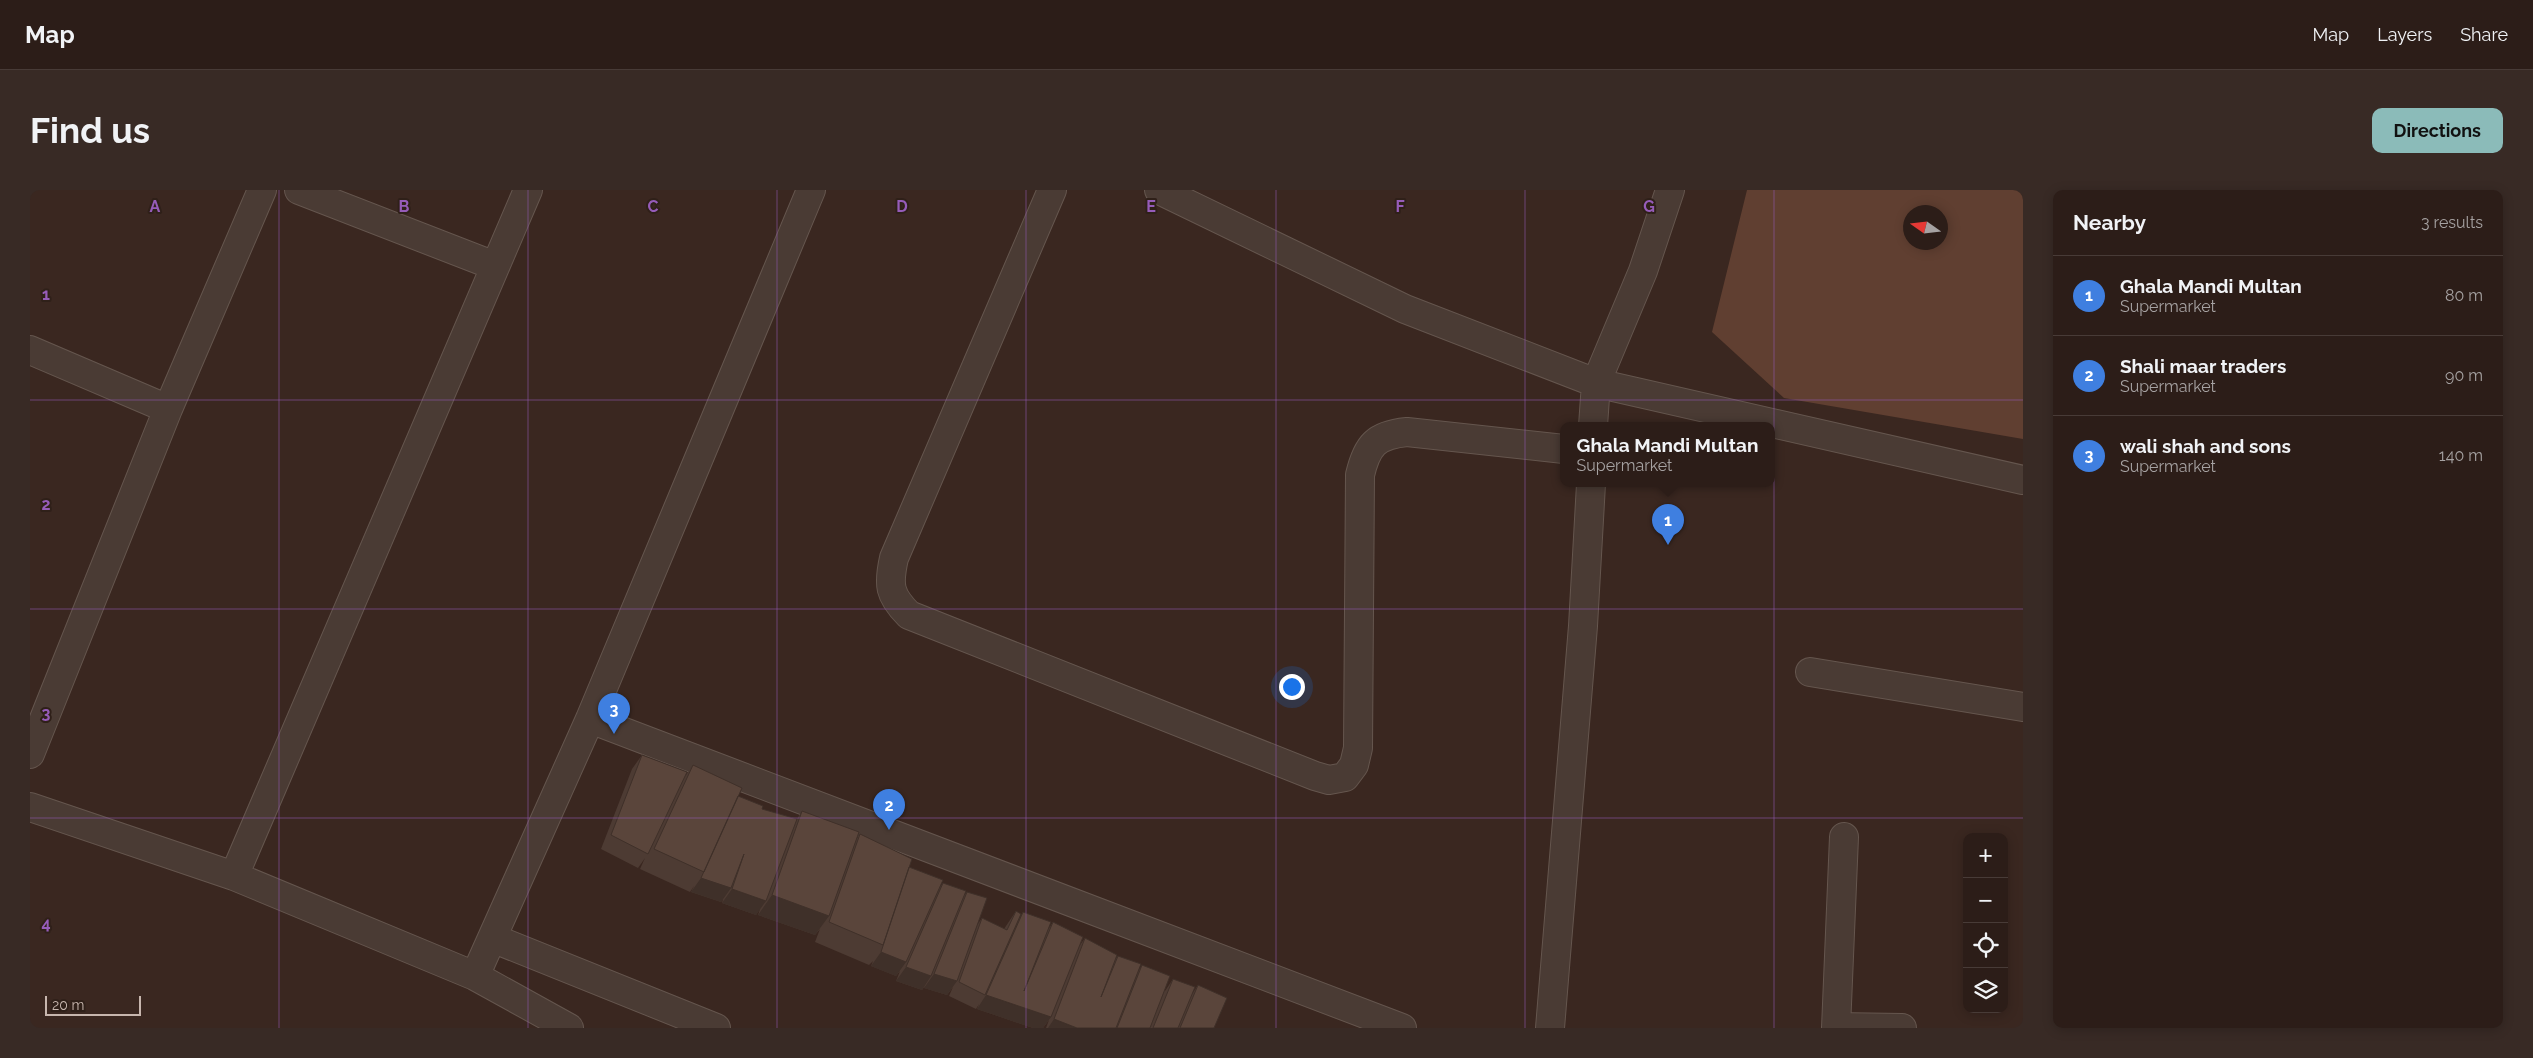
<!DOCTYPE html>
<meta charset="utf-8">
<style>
body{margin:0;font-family:Raleway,sans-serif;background:#382a25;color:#f1f3f6}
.controls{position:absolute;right:15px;bottom:15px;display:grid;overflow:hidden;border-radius:10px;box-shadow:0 2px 12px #0003}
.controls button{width:45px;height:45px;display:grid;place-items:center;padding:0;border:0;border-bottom:1px solid #483b37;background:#2c1d18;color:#f1f3f6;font:25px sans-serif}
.compass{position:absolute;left:1873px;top:15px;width:45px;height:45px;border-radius:50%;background:#2c1d18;box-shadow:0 2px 12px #0003;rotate:284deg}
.scale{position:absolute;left:15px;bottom:12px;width:96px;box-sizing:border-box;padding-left:5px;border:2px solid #c7b6ae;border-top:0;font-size:14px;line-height:18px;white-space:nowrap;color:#c7b6ae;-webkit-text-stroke:4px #2f2019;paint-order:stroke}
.you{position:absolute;left:1261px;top:496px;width:18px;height:18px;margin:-12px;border:4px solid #fff;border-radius:50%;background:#1a73e8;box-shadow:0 0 0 8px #1a73e833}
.badge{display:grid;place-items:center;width:32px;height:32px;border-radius:50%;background:#8bbbb9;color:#fff;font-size:16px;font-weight:700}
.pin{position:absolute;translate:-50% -41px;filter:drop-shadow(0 1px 2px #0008)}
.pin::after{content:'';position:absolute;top:26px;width:18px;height:15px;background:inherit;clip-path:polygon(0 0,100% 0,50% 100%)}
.popup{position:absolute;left:1530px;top:232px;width:215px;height:65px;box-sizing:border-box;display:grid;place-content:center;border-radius:10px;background:#2c1d18;filter:drop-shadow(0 1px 4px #0005);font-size:16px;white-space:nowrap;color:#a6a2a2}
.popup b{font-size:19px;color:#f1f3f6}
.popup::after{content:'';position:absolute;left:50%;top:100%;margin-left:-10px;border:10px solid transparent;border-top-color:#2c1d18}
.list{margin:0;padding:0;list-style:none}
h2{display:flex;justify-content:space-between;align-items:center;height:65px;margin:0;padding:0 20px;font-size:21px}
h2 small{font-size:16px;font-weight:400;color:#a6a2a2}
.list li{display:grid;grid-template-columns:32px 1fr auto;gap:15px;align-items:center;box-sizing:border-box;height:80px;padding:0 20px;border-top:1px solid #483b37}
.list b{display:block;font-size:19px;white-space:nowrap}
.list p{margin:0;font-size:16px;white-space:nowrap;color:#a6a2a2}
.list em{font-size:16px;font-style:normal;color:#a6a2a2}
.icon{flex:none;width:28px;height:28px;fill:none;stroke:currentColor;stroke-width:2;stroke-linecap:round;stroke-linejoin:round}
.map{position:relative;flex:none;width:1993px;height:838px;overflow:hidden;border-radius:10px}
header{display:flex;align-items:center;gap:30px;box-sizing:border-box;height:70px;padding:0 25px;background:#2c1d18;border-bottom:1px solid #483b37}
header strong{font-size:24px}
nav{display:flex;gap:28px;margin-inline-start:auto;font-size:18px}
.intro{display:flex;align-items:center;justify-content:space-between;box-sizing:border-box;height:120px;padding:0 30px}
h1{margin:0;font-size:35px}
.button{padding:12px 22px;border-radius:10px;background:#8bbbb9;color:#111;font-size:18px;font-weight:700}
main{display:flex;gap:30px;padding:0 30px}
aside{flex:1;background:#2c1d18;border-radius:10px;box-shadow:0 2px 12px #0003}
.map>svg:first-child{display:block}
.water{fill:#603f31;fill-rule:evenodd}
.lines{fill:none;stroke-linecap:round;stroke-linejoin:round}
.minor-casing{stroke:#65564e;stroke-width:30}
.minor{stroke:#4a3b34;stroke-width:28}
.wall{fill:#4d3b33}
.shaded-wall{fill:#3f3029}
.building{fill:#5a453b;stroke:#3f3029}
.grid{fill:none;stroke:#965cb9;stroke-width:1;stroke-opacity:0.55}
.grid-label{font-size:16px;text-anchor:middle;font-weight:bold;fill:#965cb9;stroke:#2f2019;stroke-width:4;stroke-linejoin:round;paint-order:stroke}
</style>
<header>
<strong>Map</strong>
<nav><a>Map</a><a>Layers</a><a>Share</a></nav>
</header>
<div class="intro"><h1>Find us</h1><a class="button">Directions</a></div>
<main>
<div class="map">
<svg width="1993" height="838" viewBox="0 0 1993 838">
<rect width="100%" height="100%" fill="#3a2720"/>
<path class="water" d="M1717,0H1993V249L1754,208L1682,142ZM1880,22H1910V52H1880Z"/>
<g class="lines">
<defs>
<path id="minor" d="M269,0L465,76
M1022,0L864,368C858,395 859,405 879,425L1285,586L1299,590L1315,587L1324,575L1328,558L1330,285C1337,255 1346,245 1377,242L1534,259
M1129,0L1375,119L1566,193L1993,290
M0,160L138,219
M1563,236L1566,193L1613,81L1640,0
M1780,482L1993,517
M560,529L1372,838
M0,564L138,219L232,0
M0,617L204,686L445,786L539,838
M204,686L498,0
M462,748L686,838
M445,786L560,529L781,0
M1806,837L1872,838
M1520,838L1553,436L1561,294
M1806,838L1814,647"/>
</defs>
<use href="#minor" class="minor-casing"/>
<use href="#minor" class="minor"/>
</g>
<path class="wall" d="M612,565L656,585L663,575L708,606L732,619L767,629L772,621L827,648L830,644L909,698L913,693L934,705L937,702L947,735L952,728L974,739L986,721L989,728L993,722L1019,738L1023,732L1050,755L1055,748L1085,769L1088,766L1108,781L1112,775L1135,801L1143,789L1162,804L1168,795L1184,838H1016L1019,830L1013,838H1003L947,819L949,814L946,819L919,806L923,797L917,805L894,798L895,796L892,800L866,791L870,781L866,786L841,776L843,771L839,775L785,752L790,739L785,745L728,725L730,719L726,725L692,713L693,709L691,712L661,702L664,696L660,702L610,679L615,668L608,678L571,659L602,579Z"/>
<path class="shaded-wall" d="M671,688L701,698L691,712L661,702Z
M702,699L736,711L726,725L692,713Z
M742,705L799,726L785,745L728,725Z
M851,762L876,772L866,786L841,776Z
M876,777L901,786L892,800L866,791Z
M904,784L927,791L917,805L894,798Z
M956,805L1021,827L1013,838H1003L947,819Z
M1024,829L1047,838H1018Z"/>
<path class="building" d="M612,565L657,582L618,664L581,645Z
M663,575L712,598L674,682L624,659Z
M708,606L733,616L732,619L767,629L736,711L702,699L714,664L701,698L671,688Z
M772,621L829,642L799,726L742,705Z
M830,644L882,669L853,755L799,732Z
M879,677L913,690L876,772L851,762Z
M913,693L936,701L901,786L876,777Z
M937,702L957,708L927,791L904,784Z
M986,721L991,724L955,805L929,792L952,728L977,740Z
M993,722L1021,732L994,801L1023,732L1053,747L1021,827L956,805Z
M1055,748L1087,765L1071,807L1088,766L1111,774L1086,838H1047L1024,829Z
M1112,775L1140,786L1120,838H1087Z
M1143,789L1165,797L1148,838H1123Z
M1168,795L1197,808L1184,838H1150Z"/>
<path class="grid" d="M249,0V838M498,0V838M747,0V838M996,0V838M1246,0V838M1495,0V838M1744,0V838M0,210H1993M0,419H1993M0,628H1993"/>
<g class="grid-label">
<text x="125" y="22">A</text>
<text x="374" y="22">B</text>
<text x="623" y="22">C</text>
<text x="872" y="22">D</text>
<text x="1121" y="22">E</text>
<text x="1370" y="22">F</text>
<text x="1619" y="22">G</text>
<text x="16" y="110">1</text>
<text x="16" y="320">2</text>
<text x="16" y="529">3</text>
<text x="16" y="739">4</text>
</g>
</svg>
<div class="controls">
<button>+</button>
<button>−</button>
<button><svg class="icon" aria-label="locate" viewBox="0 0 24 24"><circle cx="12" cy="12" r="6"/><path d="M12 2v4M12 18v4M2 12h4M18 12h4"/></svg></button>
<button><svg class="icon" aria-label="layers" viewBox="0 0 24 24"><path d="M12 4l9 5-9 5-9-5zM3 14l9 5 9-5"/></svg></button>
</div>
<svg class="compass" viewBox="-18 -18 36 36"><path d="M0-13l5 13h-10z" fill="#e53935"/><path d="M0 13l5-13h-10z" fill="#a6a2a2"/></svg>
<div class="scale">20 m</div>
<div class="you"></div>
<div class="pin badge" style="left:1638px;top:355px;background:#3f7fe0">1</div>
<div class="popup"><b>Ghala Mandi Multan</b>Supermarket</div>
<div class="pin badge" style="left:859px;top:640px;background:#3f7fe0">2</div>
<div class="pin badge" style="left:584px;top:544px;background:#3f7fe0">3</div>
</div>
<aside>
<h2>Nearby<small>3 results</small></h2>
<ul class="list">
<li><span class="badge" style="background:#3f7fe0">1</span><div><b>Ghala Mandi Multan</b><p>Supermarket</p></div><em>80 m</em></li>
<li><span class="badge" style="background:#3f7fe0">2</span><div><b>Shali maar traders</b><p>Supermarket</p></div><em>90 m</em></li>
<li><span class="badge" style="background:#3f7fe0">3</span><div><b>wali shah and sons</b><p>Supermarket</p></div><em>140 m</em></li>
</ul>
</aside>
</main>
